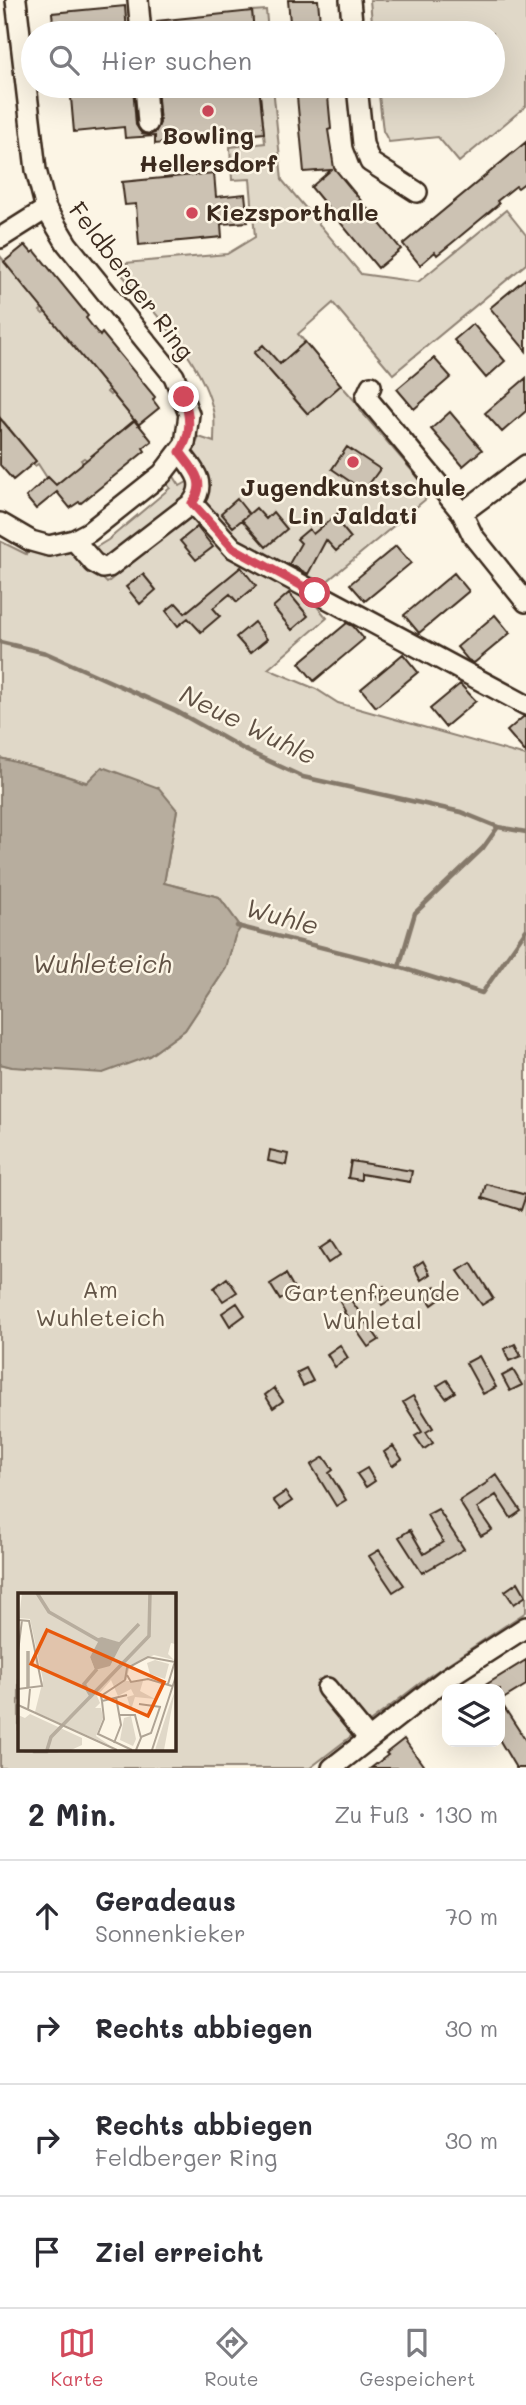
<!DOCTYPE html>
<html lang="de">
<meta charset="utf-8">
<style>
body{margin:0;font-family:Mali,sans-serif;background:#f2f2f3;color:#2b2b33}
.controls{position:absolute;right:21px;bottom:21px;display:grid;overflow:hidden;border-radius:14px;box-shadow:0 7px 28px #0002}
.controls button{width:63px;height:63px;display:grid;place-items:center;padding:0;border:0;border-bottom:2px solid #e1e1e2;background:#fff;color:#2b2b33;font:35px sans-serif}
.stop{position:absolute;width:21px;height:21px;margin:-16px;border:5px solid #d1495b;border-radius:50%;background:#fff}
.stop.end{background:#d1495b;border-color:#fff;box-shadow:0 2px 7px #0008}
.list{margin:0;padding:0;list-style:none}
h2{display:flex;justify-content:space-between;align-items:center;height:91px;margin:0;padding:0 28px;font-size:30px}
h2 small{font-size:23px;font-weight:400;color:#7c7c81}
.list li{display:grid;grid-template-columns:46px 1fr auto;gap:21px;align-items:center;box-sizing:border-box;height:112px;padding:0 28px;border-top:2px solid #e1e1e2}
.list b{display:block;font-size:26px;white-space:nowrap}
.list p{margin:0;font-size:23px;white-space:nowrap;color:#7c7c81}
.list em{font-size:23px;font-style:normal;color:#7c7c81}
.icon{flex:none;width:38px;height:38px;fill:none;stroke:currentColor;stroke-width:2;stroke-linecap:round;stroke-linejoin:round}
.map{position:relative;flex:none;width:526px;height:1768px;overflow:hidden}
.search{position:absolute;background:#fff;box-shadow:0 7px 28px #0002;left:21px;right:21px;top:21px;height:77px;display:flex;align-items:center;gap:18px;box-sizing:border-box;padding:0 24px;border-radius:38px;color:#7c7c81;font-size:26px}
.sheet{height:539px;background:#fff}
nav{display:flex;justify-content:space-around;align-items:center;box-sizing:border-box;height:98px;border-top:2px solid #e1e1e2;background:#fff;font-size:19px;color:#7c7c81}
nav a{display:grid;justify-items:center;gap:4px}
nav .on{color:#d1495b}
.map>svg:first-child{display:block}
.green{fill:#e0d8c8;stroke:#8e8173;stroke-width:2;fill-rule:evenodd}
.water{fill:#b7ad9e;stroke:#85796b;stroke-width:2}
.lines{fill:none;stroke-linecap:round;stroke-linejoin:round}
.stream{stroke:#85796b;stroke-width:4.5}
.building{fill:#ccc2b3;stroke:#3b2a1e;stroke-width:2}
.minor-casing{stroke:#3b2a1e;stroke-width:24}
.minor{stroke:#fcf5e5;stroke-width:19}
.route{stroke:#d1495b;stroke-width:9}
.poi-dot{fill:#d1495b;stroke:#fcf5e5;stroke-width:2.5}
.labels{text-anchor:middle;stroke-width:5;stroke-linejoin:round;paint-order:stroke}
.poi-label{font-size:24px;font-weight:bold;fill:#3b2a1e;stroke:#fcf5e5}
.street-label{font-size:24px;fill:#3b2a1e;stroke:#fcf5e5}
.park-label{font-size:24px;fill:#645648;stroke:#fcf5e5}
.water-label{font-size:26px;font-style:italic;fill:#605144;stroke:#fcf5e5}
.inset-river{fill:none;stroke:#b7ad9e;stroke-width:3.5}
.inset-road{fill:none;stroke:#afa495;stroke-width:2}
.view{fill:#e8590c;fill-opacity:0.15;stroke:#e8590c;stroke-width:3.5}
.inset-edge{fill:none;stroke:#3b2a1e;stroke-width:3.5}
</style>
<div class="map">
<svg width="526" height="1768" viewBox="0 0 526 1768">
<rect width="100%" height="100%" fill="#fcf5e5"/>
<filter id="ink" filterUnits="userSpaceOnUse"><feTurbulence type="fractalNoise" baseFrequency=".0143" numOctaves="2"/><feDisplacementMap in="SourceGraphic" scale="14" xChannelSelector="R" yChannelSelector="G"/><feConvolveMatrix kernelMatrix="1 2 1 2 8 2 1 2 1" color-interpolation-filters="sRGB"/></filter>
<g filter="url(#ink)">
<path class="green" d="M370,0H526V106L459,162L438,137L389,142L383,131L378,86H493V33H373Z
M266,10L268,33H254L252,11Z
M259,86H273L282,180L361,274L418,282L506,210L526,235V264L393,374L333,303L298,334L305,342L271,372L308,414L341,385L361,408L360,410L432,494L319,588L240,545L203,503L205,501L191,455L199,437L214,442C214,433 215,423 214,415C204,359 148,307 113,264L227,254L255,237L250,179L232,180L230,147L265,143Z
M0,256L43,308L40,311L43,314L46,312L109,389L107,392L110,395L112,393L135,420L87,460L84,458L81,460L83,463L53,487L38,464L35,466L29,458L31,455L4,422H0Z
M173,475L180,486L194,478L196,491L104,563L85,542L89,541L93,549L108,540L170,488L164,481Z
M192,511L309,597L327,618L268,669L316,689L338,703L526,756V1612L428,1677L310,1768H0V1064L13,1067L149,1056L185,1030L226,968L235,935L241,927L219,897L164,883L177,810L60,774L0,758V541L26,554L29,546L73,548L107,583ZM19,1595H173V1749H19Z"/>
<path class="water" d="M0,758L60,774L86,783L102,767L159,788L177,810L164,883L219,897L241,927L235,936L226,968L185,1030L149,1056L103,1073L12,1067L0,1064Z"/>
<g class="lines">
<path class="stream" d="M0,642L46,653L176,711L247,751L303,777L461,812L498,827L526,832
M237,926L399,967L482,993L526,930
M399,967L415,913L483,848L498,827"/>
</g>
<path class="building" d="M288,0H318L321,33H291Z
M125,6L127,33H54L52,13Z
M252,11L254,33H158L157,21Z
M70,86H133L136,125L142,134L148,135L155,133L160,123L157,86H259L264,133L155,144V136L125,138L124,127L74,132Z
M296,86H327L331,129L328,130L334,168L401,249L378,268L311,187L331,170L304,172Z
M526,142V182L518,188L516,186L497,201L499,204L452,243L437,255L435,252L420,265L403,244Z
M214,173L216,197L245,194L248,222L221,224L222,237L139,245L136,204L125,205L122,182Z
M25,245L32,253L35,251L84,311L88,316L86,318L100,336L102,333L155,397L153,400L159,408L138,425L4,262Z
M526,278V351L490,308Z
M473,324L505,361L486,378L454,340Z
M305,342L341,385L308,414L254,353L263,345L280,364Z
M434,358L451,377L414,409L397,389Z
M526,378V411L502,432L485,413Z
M450,412L482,450L463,466L431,429Z
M0,418L36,461L13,480L0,465Z
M135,420L152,441L143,448L145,451L81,503L79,502L70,508L57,492L36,509L26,497L48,477L56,485Z
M347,447L380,469L364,491L332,469Z
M237,499L249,514L256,508L266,519L273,512L287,529L266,547L242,520L248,515L233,527L221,513Z
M342,510L337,521L351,538L336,551L326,540L308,574L289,564L301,543L297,539L309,529L313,534Z
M197,527L213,547L196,560L180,541Z
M396,546L411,563L365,601L350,584Z
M241,567L256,586L237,602L230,594L213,608L220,616L201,632L188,618L178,626L166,611L176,603L185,613Z
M454,573L469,591L419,633L404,615Z
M143,574L156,590L140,604L126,587Z
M289,593L308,616L292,630L273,607Z
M495,615L510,633L474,663L468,660L457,647Z
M254,622L267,639L250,653L236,637Z
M347,623L353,626L364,639L314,681L299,663Z
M403,654L418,672L376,707L361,689Z
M460,684L476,701L445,727L430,709Z
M523,717H526V753L507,731Z
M270,1150L288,1154L286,1165L268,1161Z
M351,1161L412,1171L410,1182L361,1174V1180L348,1178Z
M486,1184L526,1195L521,1210L482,1198Z
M331,1241L340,1255L328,1263L319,1249Z
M423,1261L430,1274L421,1280L414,1267Z
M471,1263L493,1298L482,1305L458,1271Z
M286,1274L295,1290L280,1300L270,1284Z
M227,1278L237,1292L223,1301L214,1288Z
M384,1286L392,1299L382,1305L374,1292Z
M435,1286L443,1297L432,1305L424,1293Z
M348,1296L379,1340L368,1347L344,1312L345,1311L340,1302Z
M237,1303L245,1315L230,1326L222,1313Z
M515,1344L521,1356L509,1361L504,1349Z
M340,1345L348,1358L335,1367L327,1354Z
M479,1356L496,1387L483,1394L466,1363Z
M306,1368L313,1381L303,1386L296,1373Z
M513,1370L522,1385L510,1391L502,1376Z
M447,1380L455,1392L446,1398L437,1386Z
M274,1388L283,1401L273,1408L265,1395Z
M413,1396L433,1428L426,1432L433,1443L424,1449L415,1436L422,1432L403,1402Z
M393,1446L402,1459L392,1466L384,1452Z
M324,1457L333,1470L329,1473L346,1500L336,1506L311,1465Z
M367,1468L375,1481L366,1487L357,1474Z
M496,1474L521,1511L511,1518L496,1495L477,1508L492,1530L481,1536L459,1501L488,1482L487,1481Z
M285,1492L292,1501L280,1509L273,1500Z
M438,1509L464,1549L422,1573L399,1537L410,1530L424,1554L443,1542L427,1515Z
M379,1550L404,1585L393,1592L369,1556Z
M518,1582L526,1596L514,1604L505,1591Z
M526,1660V1685L500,1701L526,1741V1768H516L500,1741V1689H479Z
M404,1739L425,1768H371L388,1755L386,1753Z"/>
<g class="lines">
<defs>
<path id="minor" d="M138,0L141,33
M350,0L353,33
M145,86L148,123
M357,86L363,144L370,162L417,192
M0,238L46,209
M371,386L366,397L444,491L462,513L473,536L526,602
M192,503L233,548L526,705
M462,513L526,465
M0,523L31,541L49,546L74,540L89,532L162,474L185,444L189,414L174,376L67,244L46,209L36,170L16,0
M74,540L94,563L103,568L109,567L192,503C208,483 193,469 180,452
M327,1688L369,1739
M332,1768L447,1678L526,1627"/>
</defs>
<use href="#minor" class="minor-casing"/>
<use href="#minor" class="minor"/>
</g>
</g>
<g class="lines" filter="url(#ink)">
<path class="route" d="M184,397C190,417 192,434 180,452C193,469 208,483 192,503L233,548L315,593"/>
</g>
<g class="poi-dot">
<circle cx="208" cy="111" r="7"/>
<circle cx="192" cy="213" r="7"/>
<circle cx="353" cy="462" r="7"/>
</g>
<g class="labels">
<g class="poi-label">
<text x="208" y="144">Bowling<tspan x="208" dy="28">Hellersdorf</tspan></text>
<text x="206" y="221" text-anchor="start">Kiezsporthalle</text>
<text x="353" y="496">Jugendkunstschule<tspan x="353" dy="28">Lin Jaldati</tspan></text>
</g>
<g class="street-label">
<text transform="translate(131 281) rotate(53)" y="8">Feldberger Ring</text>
</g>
<g class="park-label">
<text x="100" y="1298">Am<tspan x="100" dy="28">Wuhleteich</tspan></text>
<text x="372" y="1301">Gartenfreunde<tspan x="372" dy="28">Wuhletal</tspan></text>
</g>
<g class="water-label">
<text transform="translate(248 725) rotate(26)" y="9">Neue Wuhle</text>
<text transform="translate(282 917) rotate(15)" y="9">Wuhle</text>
<text x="102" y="973">Wuhleteich</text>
</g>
</g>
<g transform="translate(18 1593)">
<rect width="158" height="158" fill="#fcf5e5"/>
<path d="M4,0H157V51L153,50L150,61L156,67L136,62L112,72L108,88H125L122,98L137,106L117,104L113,117L109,104L116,102L113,96L100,103L93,87L79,103L82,110L77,115H83L85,125L78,143L93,153L17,119L25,87L12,26L1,25ZM84,44L102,50L91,71L77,77L72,64ZM137,67L151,71L147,86L132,81L129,70ZM157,98L146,157H137L152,111ZM12,121L64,145V152L53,157H0V122L7,125ZM113,123L118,146L115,153L102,147L106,125Z" fill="#e0d8c8" fill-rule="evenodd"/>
<path d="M84,44L104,50L92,73L77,77L72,64L80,49L77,46Z" fill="#b7ad9e"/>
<path class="inset-river" d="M19,0L31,19L80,47M99,54L121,31M79,76L66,91L73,103L131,43L132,0M10,94V58M29,157L33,144L73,103"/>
<path class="inset-road" d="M0,27L11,28L24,93L0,96M0,59L4,27M109,82L113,89L130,86L154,93M107,87L109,75L130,64L157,69M150,91L158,65M109,102L84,108L86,126L80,141L114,157M84,108L83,103L107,87M121,111L143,114M0,112L99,157M10,117L12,96M102,122H117L123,145L118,157M123,144L133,140L142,114M96,150L103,132L98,104M134,157L158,83"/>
<path class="view" d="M29,37L146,89L130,123L13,71Z"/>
<rect width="158" height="158" class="inset-edge"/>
</g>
</svg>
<div class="controls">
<button><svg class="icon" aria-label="layers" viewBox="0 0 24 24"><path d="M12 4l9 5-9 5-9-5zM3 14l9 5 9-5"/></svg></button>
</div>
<div class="stop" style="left:315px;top:593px"></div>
<div class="stop end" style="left:184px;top:397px"></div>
<div class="search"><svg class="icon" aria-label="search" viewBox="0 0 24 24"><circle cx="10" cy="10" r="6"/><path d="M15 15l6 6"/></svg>Hier suchen</div>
</div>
<section class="sheet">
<h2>2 Min.<small>Zu Fuß · 130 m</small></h2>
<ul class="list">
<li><svg class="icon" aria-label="ahead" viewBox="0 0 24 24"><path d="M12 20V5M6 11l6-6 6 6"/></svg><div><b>Geradeaus</b><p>Sonnenkieker</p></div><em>70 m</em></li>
<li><svg class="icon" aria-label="right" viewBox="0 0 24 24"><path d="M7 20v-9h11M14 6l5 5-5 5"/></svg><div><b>Rechts abbiegen</b></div><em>30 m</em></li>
<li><svg class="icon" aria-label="right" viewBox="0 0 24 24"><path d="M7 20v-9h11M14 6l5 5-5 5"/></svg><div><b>Rechts abbiegen</b><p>Feldberger Ring</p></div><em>30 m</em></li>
<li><svg class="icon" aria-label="arrive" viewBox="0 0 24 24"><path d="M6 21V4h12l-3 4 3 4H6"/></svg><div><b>Ziel erreicht</b></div></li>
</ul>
</section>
<nav>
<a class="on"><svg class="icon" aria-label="map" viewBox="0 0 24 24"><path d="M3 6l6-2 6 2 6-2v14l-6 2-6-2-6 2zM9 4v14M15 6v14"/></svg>Karte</a>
<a><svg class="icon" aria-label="directions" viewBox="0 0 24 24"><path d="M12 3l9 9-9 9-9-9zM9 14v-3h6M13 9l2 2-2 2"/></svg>Route</a>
<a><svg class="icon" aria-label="saved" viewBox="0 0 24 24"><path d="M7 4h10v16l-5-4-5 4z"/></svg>Gespeichert</a>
</nav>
